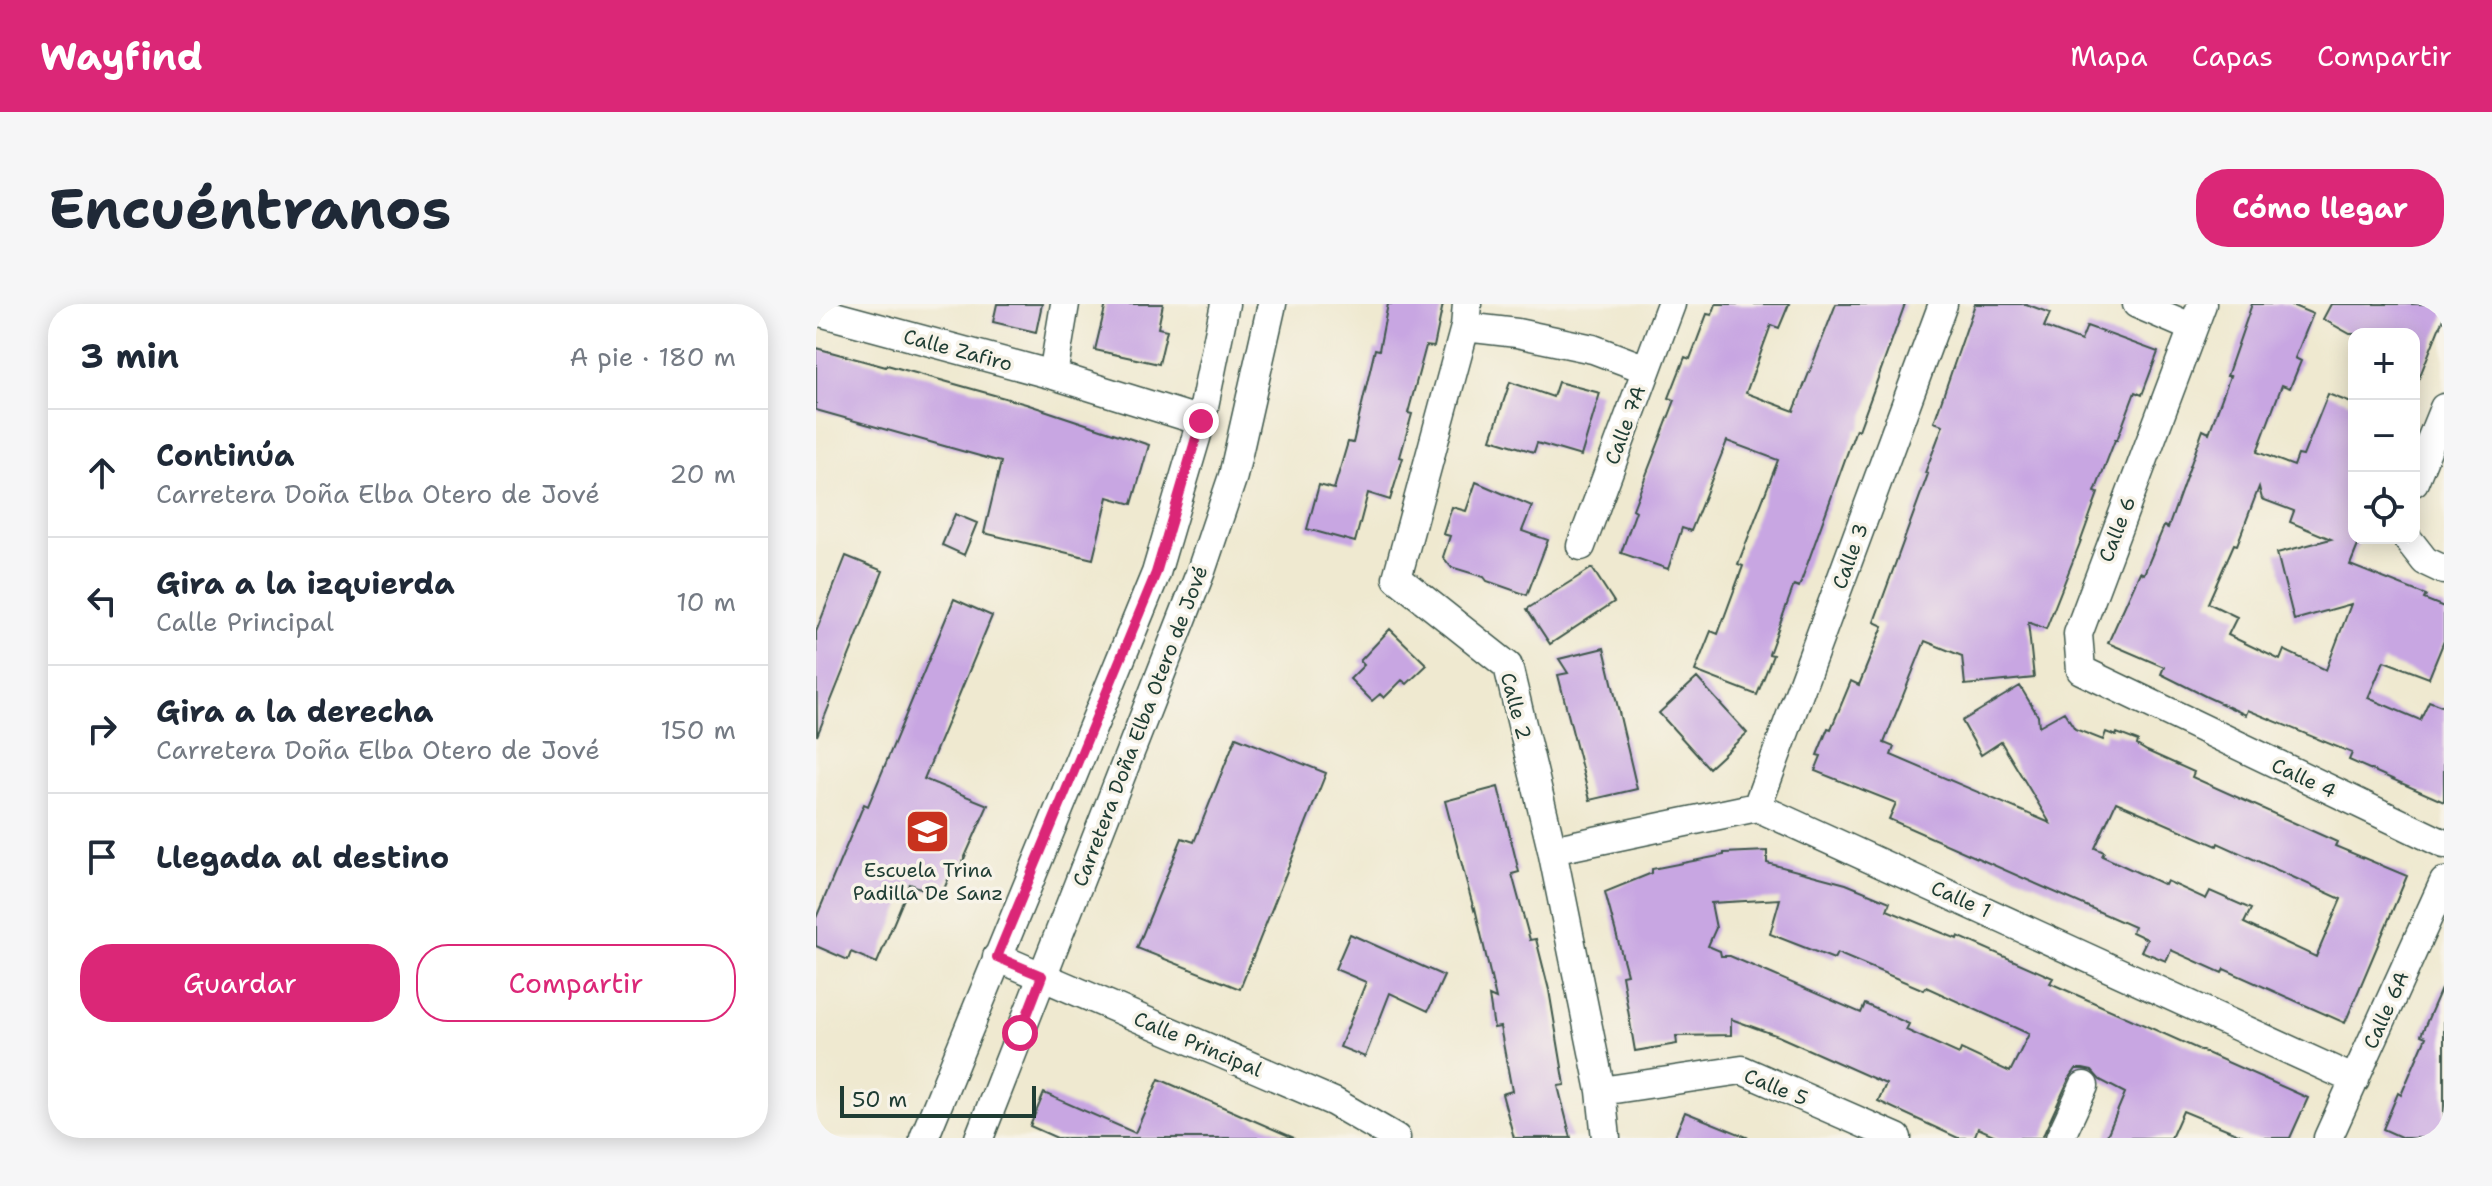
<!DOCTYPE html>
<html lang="es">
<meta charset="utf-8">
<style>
body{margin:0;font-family:"Shantell Sans",sans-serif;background:#f6f6f7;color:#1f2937}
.controls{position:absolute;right:24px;top:24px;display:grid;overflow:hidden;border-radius:16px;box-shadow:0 4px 20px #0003}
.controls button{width:72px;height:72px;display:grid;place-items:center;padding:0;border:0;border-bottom:2px solid #e0e1e3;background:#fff;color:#1f2937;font:40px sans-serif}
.scale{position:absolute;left:24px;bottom:20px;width:196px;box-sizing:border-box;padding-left:8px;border:4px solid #1f3d34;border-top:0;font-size:22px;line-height:28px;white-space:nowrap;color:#1f3d34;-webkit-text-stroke:6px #f7f3e8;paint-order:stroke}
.stop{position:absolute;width:24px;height:24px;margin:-18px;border:6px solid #db2777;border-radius:50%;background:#fff}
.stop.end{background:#db2777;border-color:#fff;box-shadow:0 2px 8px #0008}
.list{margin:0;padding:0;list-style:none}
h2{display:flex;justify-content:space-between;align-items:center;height:104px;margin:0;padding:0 32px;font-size:34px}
h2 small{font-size:26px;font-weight:400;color:#747a83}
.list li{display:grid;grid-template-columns:52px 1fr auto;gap:24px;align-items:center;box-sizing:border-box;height:128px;padding:0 32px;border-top:2px solid #e0e1e3}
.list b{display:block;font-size:30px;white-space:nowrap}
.list p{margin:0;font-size:26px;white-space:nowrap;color:#747a83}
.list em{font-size:26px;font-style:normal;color:#747a83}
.actions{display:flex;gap:16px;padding:24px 32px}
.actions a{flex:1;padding:18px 0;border:2px solid #db2777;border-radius:32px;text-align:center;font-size:28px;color:#db2777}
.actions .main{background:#db2777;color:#fff}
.icon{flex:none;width:44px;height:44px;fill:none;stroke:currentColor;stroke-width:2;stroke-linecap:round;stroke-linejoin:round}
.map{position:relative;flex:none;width:1628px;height:834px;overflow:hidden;border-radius:32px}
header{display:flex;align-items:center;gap:48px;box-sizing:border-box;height:112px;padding:0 40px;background:#db2777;color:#fff}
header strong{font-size:38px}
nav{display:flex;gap:44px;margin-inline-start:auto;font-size:28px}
.intro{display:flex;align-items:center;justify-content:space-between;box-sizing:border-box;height:192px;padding:0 48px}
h1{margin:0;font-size:56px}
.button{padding:20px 36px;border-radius:32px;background:#db2777;color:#fff;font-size:28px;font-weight:700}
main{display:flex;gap:48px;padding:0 48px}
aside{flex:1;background:#fff;border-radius:32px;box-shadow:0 4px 20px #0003}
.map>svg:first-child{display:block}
.building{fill:#c8a6e2;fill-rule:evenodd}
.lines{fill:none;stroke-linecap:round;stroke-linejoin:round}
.minor-casing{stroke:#3e574b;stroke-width:31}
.minor{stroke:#fff;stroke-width:28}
.route{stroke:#db2777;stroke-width:10}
.labels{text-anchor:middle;stroke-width:7;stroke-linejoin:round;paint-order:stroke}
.street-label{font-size:20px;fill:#1f3d34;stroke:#f7f3e8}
.poi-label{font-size:20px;fill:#1f3d34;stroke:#f7f3e8}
</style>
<header>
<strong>Wayfind</strong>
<nav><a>Mapa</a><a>Capas</a><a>Compartir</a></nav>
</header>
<div class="intro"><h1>Encuéntranos</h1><a class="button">Cómo llegar</a></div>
<main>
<aside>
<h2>3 min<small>A pie · 180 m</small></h2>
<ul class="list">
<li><svg class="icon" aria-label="ahead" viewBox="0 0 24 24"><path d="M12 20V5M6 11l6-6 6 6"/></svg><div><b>Continúa</b><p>Carretera Doña Elba Otero de Jové</p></div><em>20 m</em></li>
<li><svg class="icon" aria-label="left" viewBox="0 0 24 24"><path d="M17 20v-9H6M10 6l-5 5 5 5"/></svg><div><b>Gira a la izquierda</b><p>Calle Principal</p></div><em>10 m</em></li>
<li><svg class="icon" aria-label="right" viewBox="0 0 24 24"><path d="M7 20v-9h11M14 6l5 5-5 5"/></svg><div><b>Gira a la derecha</b><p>Carretera Doña Elba Otero de Jové</p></div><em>150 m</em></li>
<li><svg class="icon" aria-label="arrive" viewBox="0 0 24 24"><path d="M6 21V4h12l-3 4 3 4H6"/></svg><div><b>Llegada al destino</b></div></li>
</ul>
<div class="actions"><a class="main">Guardar</a><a>Compartir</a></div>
</aside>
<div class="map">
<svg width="1628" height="834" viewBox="0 0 1628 834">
<rect width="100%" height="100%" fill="#f7f3e8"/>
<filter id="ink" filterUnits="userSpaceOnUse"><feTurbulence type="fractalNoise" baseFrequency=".0125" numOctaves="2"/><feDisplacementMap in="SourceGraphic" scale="16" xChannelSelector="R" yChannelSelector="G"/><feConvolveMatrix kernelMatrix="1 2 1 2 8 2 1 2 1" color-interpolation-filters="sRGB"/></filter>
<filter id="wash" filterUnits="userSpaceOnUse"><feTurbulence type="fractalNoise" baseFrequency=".006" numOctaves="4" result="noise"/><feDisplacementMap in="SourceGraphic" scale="32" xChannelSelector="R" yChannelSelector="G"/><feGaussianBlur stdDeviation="1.8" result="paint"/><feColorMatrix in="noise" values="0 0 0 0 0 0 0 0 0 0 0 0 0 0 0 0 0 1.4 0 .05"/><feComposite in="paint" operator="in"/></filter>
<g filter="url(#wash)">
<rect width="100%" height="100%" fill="#efe9d0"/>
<g id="blocks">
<path class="building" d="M181,0H226L220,28L177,18Z
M290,0H347L342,24L351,26L343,60L279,46Z
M572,0H627L618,43L610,42L592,109L596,110L584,153L587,154L574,196L552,189L539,238L491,225L503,181L518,185L532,138L537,139L559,45L563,46Z
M900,0H973L963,24L955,21L930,89L978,107L1020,0H1089L1043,126L1040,125L983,283L978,281L953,350L957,351L941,391L879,367L895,327L902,330L927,262L922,260L962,156L911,137L875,227L866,224L852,265L805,249L820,207L817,205L859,96L853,94L869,53L874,55L891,10L896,11Z
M1159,0H1210L1234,9L1228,23L1265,37L1271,22L1342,48L1326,91L1319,88L1301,136H1299L1279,188L1282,189L1264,239L1230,325L1212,318L1218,374L1149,381L1146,352L1109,337L1068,439L1078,443L1075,451L1234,519L1185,438L1165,451L1146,417L1204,382L1222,412L1223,422L1248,408L1259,425L1287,436L1290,428L1300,432L1301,429L1322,437L1321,441L1331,447L1378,468L1376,473L1521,538L1519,542L1591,572L1529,719L1408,665L1406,669L1355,646L1350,657L1325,647L1331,635L1316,628L1318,623L1073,515L1080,499L999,467L1005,452L1001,451L1012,424L1015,425L1035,377L1043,381L1067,322L1058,318L1112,170L1109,169L1127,121L1118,118ZM1300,498L1401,542L1402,539L1525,595L1500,653L1428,619L1435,605L1394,587L1390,595L1351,577L1349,581L1286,552L1288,548L1279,544Z
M1436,0H1473L1497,10L1479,54L1485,57L1474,84L1466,81L1441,148L1478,162L1482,151L1487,152L1512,90L1538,100V234H1545L1534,261L1610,291L1608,295L1628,303V337L1613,374L1568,357L1552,394L1604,416L1613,397L1628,403V498L1533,456L1536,449L1432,406L1430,411L1391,393L1345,370L1348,363L1292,339L1324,268L1328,270L1348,222L1352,224L1387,126L1393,129L1414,72H1411ZM1443,183L1446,195L1478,207L1474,218L1515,235L1461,249L1478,316L1535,300L1510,366L1468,346L1464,356L1412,331L1421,313L1392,299L1418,240L1421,241Z
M1515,0H1628V12L1599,84L1598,30H1534L1507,15Z
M0,44L70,63L71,61L210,100L333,141L316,200L292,193L277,255L168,229L185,158L0,106Z
M694,78L737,93L742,78L784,89L765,152L721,139L718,148L675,135Z
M660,178L716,202L706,227L732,236L711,291L671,277L668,273L635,263L627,253L634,232L627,230L636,203L650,207Z
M139,210L161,219L148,251L126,241Z
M30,252L67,267L1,432L0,328Z
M776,264L798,298L734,340L711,305Z
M138,295L176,312L108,475L172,501L144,564L138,562L125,592L94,580L61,659L35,648L32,656L0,642V614L48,500L52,502Z
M574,325L611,361L591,380L586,376L568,394L564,390L556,397L534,375L548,361L544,357Z
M788,344L821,485L774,496L742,371L752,369L743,355Z
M881,374L931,429L893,464L843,409Z
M420,433L510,469L424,685L321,644L366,534L378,538Z
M682,483L703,568L696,570L714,636L720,635L733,686L749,781L742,782L755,834H698L686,790L696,787L684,723L678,724L673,692L680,695L659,604L658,606L629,497Z
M951,547V559L1030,580L1074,598L1071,606L1141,635L1142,632L1237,674L1234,679L1492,794L1474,834H1432L1367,807L1355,834H1290L1309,789L1284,776L1276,767L1267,765H1260L1253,775L1226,834H1184L1162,824L1158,834H1142L1062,797L1070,780L962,732L915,715V731L860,732L861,740L819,747L806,671L811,670L789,588L836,569V565L908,551V549ZM964,595L954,630L1018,655L1021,649L1108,686L1110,683L1213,730L1194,768L1145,745L1143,750L1090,726L1093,720L1049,700L1045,709L914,652H905L904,647L892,642L900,624L895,599Z
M534,630L628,672L612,707L574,689L549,753L524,743L550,678L519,665Z
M1628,678V834H1587L1567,825L1582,789L1585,791L1610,733L1605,731Z
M343,775L478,834H241L214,822L228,789L319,829Z
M869,808L931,833L930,834H858Z"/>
</g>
</g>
<g filter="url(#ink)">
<use href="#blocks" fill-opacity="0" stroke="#3e574b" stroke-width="2"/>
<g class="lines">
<defs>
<path id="minor" d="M651,0L649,23L581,274L692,362L736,546L785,787L790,834
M1321,0L1377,24
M1386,0L1262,330L1265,366L1628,540
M0,7L237,71L385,117
M649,23L701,29L777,45L830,65
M237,71L249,0
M1598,178L1628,104
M1591,234L1609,257L1628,266
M765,242L855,0
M941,503L1127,0
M736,546L941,503L1539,776
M181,653L518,798L580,834
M785,787L926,766L1081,834
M108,834L340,269L385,117L409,0
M163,834L385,267L417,172L456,0
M1244,834L1268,782
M1512,834L1628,578"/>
</defs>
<use href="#minor" class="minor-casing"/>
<use href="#minor" class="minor"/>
</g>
</g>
<g class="lines" filter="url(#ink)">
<path class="route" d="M204,729L226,672L181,653L340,269L385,117"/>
</g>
<defs>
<symbol id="school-square" viewBox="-11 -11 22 22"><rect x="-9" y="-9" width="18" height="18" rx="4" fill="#c8321e" stroke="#f7f3e8"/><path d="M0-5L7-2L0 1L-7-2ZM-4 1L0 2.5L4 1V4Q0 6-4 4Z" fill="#fff"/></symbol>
</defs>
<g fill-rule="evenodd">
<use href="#school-square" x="86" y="502" width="51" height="51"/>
</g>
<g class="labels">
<g class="street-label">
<text transform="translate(142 46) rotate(15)" y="7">Calle Zafiro</text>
<text transform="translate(809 121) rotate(-70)" y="7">Calle 7A</text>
<text transform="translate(1301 225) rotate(-69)" y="7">Calle 6</text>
<text transform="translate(1034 252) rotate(-70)" y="7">Calle 3</text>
<text transform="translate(700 402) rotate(75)" y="7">Calle 2</text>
<text transform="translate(324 422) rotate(-69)" y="7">Carretera Doña Elba Otero de Jové</text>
<text transform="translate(1488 474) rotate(25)" y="7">Calle 4</text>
<text transform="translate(1145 595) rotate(24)" y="7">Calle 1</text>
<text transform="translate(1570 706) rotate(-66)" y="7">Calle 6A</text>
<text transform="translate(382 740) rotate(23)" y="7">Calle Principal</text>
<text transform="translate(960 783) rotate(22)" y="7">Calle 5</text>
</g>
<g class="poi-label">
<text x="112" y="573">Escuela Trina<tspan x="112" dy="23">Padilla De Sanz</tspan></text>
</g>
</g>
</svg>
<div class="controls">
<button>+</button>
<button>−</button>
<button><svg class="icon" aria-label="locate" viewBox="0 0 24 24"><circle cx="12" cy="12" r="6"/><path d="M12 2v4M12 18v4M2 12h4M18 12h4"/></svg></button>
</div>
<div class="scale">50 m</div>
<div class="stop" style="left:204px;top:729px"></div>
<div class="stop end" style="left:385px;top:117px"></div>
</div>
</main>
